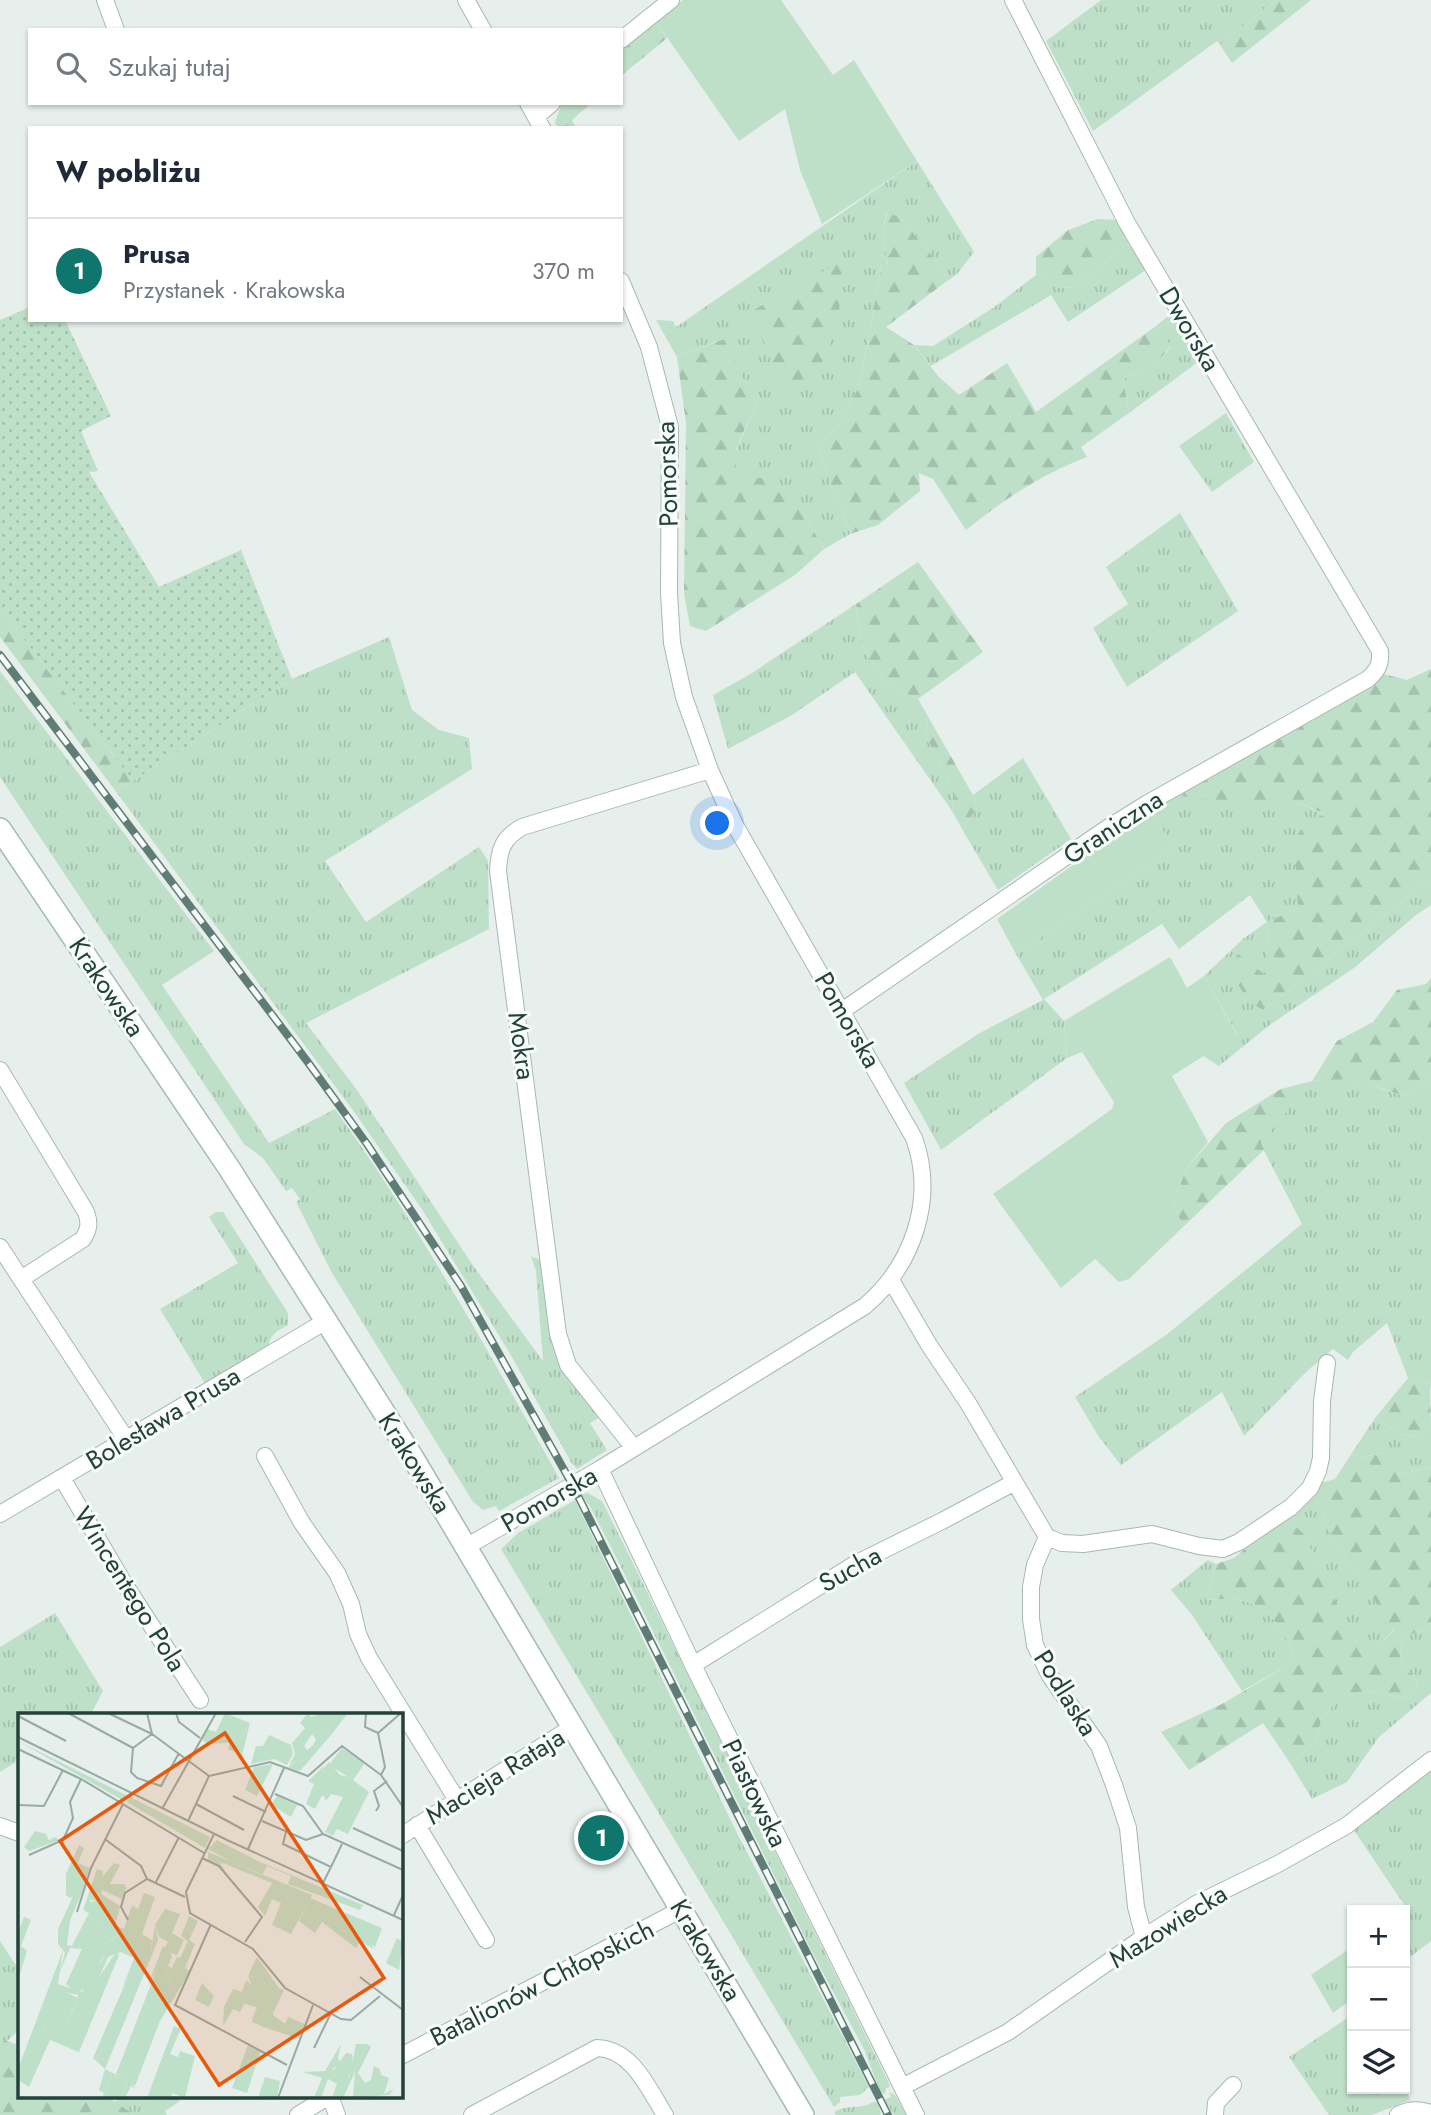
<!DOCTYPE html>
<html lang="pl">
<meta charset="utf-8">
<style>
body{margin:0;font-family:Jost,sans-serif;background:#f2f2f3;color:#1f2937}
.controls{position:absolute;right:21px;bottom:21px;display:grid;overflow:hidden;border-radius:0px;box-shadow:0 2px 5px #0004}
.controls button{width:63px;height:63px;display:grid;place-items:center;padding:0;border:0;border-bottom:2px solid #e0e1e3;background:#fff;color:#1f2937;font:35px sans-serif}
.you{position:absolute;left:718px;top:824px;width:24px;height:24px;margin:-18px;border:5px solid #fff;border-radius:50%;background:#1a73e8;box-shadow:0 0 0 10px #1a73e833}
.badge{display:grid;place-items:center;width:46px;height:46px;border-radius:50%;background:#0f766e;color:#fff;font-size:23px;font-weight:700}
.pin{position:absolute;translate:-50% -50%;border:4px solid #fff;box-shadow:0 2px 7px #0006}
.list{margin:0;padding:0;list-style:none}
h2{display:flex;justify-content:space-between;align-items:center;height:91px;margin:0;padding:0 28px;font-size:30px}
h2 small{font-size:23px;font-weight:400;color:#747a83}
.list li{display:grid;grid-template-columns:46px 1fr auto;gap:21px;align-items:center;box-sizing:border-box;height:105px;padding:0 28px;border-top:2px solid #e0e1e3}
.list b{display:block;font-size:26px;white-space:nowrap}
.list p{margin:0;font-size:23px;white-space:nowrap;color:#747a83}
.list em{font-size:23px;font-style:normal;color:#747a83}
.icon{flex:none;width:38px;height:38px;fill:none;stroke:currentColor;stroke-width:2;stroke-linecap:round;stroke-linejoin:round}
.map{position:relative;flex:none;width:1431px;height:2115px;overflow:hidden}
.search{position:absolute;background:#fff;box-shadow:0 2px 5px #0004;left:28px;top:28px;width:595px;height:77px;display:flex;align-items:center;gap:18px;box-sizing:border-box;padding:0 24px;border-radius:0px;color:#747a83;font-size:26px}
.panel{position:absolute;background:#fff;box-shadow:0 2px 5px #0004;left:28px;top:126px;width:595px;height:196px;border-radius:0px}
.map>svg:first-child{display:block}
.grass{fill:url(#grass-tufts)}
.forest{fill:url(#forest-firs)}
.park{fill:url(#park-dots)}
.garden{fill:#bfe0c8}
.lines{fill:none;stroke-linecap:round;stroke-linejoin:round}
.street-casing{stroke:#a8b8b2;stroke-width:18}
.secondary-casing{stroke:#a4bbb3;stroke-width:24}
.street{stroke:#fff;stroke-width:16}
.secondary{stroke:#fff;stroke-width:21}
.rail-casing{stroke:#5f7d75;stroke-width:8}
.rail{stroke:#f7fbf9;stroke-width:5;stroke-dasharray:16;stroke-linecap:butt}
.labels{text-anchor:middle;stroke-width:6;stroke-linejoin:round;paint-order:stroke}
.street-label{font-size:26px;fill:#24423a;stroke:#f7fbf9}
.inset-road{fill:none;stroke:#98aaa4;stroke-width:2}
.view{fill:#e8590c;fill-opacity:0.15;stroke:#e8590c;stroke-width:3.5}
.inset-edge{fill:none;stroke:#24423a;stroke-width:3.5}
</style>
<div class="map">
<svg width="1431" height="2115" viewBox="0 0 1431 2115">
<defs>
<pattern id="grass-tufts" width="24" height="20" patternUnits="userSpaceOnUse" patternTransform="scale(1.75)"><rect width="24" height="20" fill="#bfe0c8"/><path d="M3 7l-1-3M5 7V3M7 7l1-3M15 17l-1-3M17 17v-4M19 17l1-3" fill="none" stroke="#a4c1ad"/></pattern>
<pattern id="forest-firs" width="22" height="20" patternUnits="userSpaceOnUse" patternTransform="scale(1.75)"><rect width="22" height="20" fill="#bfe0c8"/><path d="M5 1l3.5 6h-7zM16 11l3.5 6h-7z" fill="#a4c1ad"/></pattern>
<pattern id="park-dots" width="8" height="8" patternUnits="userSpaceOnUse" patternTransform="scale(1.75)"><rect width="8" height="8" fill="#bfe0c8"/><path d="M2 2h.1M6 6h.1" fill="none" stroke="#a4c1ad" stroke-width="1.8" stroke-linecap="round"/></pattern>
</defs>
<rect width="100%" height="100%" fill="#e6efeb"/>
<path class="grass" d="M1101,0H1276L1220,45L1217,41L1093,131L1046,41Z
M917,161L974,252L957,274L947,281L942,268L900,217L886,214L883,231L888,266L881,267L860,385L838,425L820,446L823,462L850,534L824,549L800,508L736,478V451L756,404L723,339L677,357L656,320L673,321L676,327Z
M1128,243L1146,270L1068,322L1051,295L931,366L914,345L933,346L993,308L1036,275L1059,288L1076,287Z
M1172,313L1198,362L1129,413L1123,379L1154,366L1171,347L1156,326Z
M1226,413L1254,462L1212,492L1179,446Z
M1180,513L1238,611L1127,687L1093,628L1128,604L1106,567Z
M856,604L861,643L886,685L918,699L926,713L927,738L955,794L952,811L855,672L792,715L728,749L713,695L752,673Z
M389,637L412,710L439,730L469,738L472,769L325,861L366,922L479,847L488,861L489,929L306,1023L357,1090L472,1264L543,1361L536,1271L531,1256L546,1263L557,1356L604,1415L590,1423L607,1450L577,1469L571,1462L509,1352L423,1211L355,1113L114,789L133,781L292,679Z
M0,671L214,951L162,985L269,1143L335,1109C419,1226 489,1352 559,1478L499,1511L496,1506L483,1510L473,1502L332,1273L296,1202L300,1199L292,1188L286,1191L263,1158L244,1144L0,777Z
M1023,758L1071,839L998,890L962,829L977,808L973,795Z
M1185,786L1182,796L1272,802L1295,801L1326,815L1298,908L1267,922L1268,948L1263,1010L1431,879V905L1416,915L1354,968L1271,1024L1219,1066L1203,1056L1237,1034L1204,976L1243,939L1267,922L1250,895L1179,949L1162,924L1044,999L1064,1021L1067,1058L941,1150L904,1083L978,1034L1043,1000L1016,954L1173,848L1151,810Z
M1334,1078L1364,1083L1404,1096L1431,1078V1391L1430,1384L1408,1378L1387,1323L1353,1352L1348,1360L1333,1349L1307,1371L1244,1436L1222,1392L1121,1465L1099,1437L1075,1397L1166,1335L1302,1224L1260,1143L1312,1081Z
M216,1212H223L288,1313V1325C279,1330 268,1335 269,1348L206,1385L160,1309L238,1263L209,1217Z
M1375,1418L1401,1434L1418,1438L1431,1424V1467L1398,1475L1383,1453L1360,1457L1352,1453Z
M588,1493L602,1501L624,1545L888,2081L890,2087L886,2088L885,2094L880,2092L865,2051L814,1956L620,1565L591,1508L580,1494Z
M1313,1494L1338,1545L1394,1629L1383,1641L1361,1654L1303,1533L1284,1516Z
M575,1500L737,1833L869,2087L860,2095L840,2097V2102L834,2107L501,1549L518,1533Z
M1208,1560L1216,1564L1206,1600C1258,1595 1270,1609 1294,1652L1288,1665L1242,1691L1192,1615L1171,1590Z
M55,1613L103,1691L91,1714H19V1760L0,1772V1647Z
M1431,1625V1693L1379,1737L1347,1782L1312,1799L1290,1763L1315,1744L1321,1721L1340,1696L1366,1691L1409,1699L1418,1683L1400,1659L1402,1639Z
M1431,1767V1941L1405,1961V1911L1407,1909L1353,1829Z
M0,1941L19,1970V2030L6,2042L0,2039Z
M1352,1947V1999L1333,2013L1311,1975Z
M1352,2015V2089H1405V2086L1410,2100L1372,2115H1329L1289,2057Z
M889,2092L895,2095L906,2115H894L884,2100L891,2097Z
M123,2096H176L180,2101L165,2111L167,2115H135L114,2102Z
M873,2102H878L881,2115H836L834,2112C847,2104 861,2110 873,2102Z"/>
<path class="forest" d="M1276,0H1311L1232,63L1220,45Z
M655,20L667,38L621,76V50Z
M562,103H591L572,120L576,128H558L555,122Z
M887,213L900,217L942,268L947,281L886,327L914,345L938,376L959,395L1007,363L1036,412L1156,326L1171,346L1154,366L1123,379L1129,413L1081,447L1087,457C1042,474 1003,500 966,530L933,479L919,473L920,491L878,525L850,534L823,462L820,446L838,425L860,385L881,267L888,265L883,231Z
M1098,219L1118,220L1128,243L1076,287L1059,288L1036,275V257L1068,230Z
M842,261L839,315L824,360L790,403L750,312Z
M724,339L756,404L736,449V478H765L800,508L824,549L795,575L706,631L690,626L684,594L686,423L677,357Z
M918,562L983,652L918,699L886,685L861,643L856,604Z
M0,608L133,781L114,789L0,637Z
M1431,669V879L1263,1010L1249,1002L1228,968L1238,954L1264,974L1268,948L1267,922L1298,908L1294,840L1305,824L1325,814L1295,801L1249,807L1182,796L1187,786L1380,673L1407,680Z
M926,713L973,795L977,808L962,829L952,811L955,794L927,738Z
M1431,978V1078L1404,1096C1371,1085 1348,1076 1312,1081L1261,1143L1264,1150L1183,1227L1173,1204L1186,1169L1226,1123L1281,1089L1312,1081L1337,1041L1373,1022L1397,990L1426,984Z
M1408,1378L1430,1384L1431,1424L1419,1438L1401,1434L1375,1418Z
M1352,1453L1360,1457L1383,1453L1396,1467L1399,1475L1431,1467V1625L1402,1639L1400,1659L1418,1683L1409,1699L1366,1691L1340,1696L1321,1721L1315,1744L1290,1763L1263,1723L1189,1770L1161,1732L1222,1704L1288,1665L1294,1652C1270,1609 1258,1595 1206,1600L1216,1564L1234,1558L1284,1516L1303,1533L1361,1653L1383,1641L1394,1630L1338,1545L1313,1494L1321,1483L1335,1479Z
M0,2039L19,2045V2096H106L135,2115H0Z"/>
<path class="park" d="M30,307V320H65L111,416L81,431L98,471L89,472L159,587L241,550L292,679L133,781L0,608V320Z"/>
<path class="garden" d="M683,0H781L833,75L854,60L917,161L822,224L800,170L785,109L739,141L655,20Z
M1151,810L1173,848L1016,954L997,919Z
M1170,957L1187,988L1204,976L1237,1035L1172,1076L1208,1142L1186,1169L1173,1204L1183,1227L1129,1279L1119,1282L1095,1259L1061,1288L993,1194L1112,1109L1114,1102L1082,1052L1067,1058L1064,1021Z"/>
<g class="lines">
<defs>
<path id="street" d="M105,0L116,30
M466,0L483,30
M621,40L671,0
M528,103L542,128
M536,117L552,103
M842,1011L1106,829L1148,803L1368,679C1378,670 1381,664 1380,651L1127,223L1013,0
M0,1070L86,1212C90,1223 89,1229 83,1239L21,1279
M0,1247L126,1439
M891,1280L929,1345L968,1403L1047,1537
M633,1447L568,1365L558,1334L498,871C499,849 503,838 522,827L710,770
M265,1456L302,1523L337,1573L351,1604L358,1634L369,1658L457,1800
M600,1469L693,1665L916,2115
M62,1478L125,1585L200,1700
M0,1514L326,1321
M1047,1537L1035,1565L1031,1587V1619L1035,1645L1050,1676L1099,1746L1114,1785L1128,1828L1136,1907L1144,1937
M1047,1537L1062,1543L1083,1544L1152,1534L1199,1546L1223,1549L1239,1542L1291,1507L1310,1488L1318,1471L1321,1458L1322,1401L1327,1363
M466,1547L600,1469L865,1306C913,1265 936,1199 914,1138L735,825L710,770L684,697L672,643L669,593L670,427L649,347L621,281
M693,1665L855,1564L942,1521L1013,1483
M417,1825L486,1940
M0,1826L19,1833
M401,1836L574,1726
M401,2056L682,1909
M902,2087L1008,2032L1144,1937L1196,1904L1276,1865L1346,1826L1431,1760
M330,2096L337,2115
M298,2115L329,2096
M472,2115L597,2048C632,2049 648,2088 665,2115
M1215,2115L1216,2103L1233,2085
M1398,2115C1410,2109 1418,2109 1431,2113"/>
<path id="secondary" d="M0,829L229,1168L413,1458L803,2115"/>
</defs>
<use href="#street" class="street-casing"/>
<use href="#secondary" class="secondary-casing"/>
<use href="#street" class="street"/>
<use href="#secondary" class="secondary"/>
<defs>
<path id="rail" d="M0,655L307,1061L367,1144L461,1286L572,1484L888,2115"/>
</defs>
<use href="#rail" class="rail-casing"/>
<use href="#rail" class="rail"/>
</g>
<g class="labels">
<g class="street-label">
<text transform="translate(1190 329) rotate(59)" y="9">Dworska</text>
<text transform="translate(667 474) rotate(-92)" y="9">Pomorska</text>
<text transform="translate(1113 827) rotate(-33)" y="9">Graniczna</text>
<text transform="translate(107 987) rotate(56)" y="9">Krakowska</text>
<text transform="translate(848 1020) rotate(60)" y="9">Pomorska</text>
<text transform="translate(522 1046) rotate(82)" y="9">Mokra</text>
<text transform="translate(163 1418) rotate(-31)" y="9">Bolesława Prusa</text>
<text transform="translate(415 1463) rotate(58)" y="9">Krakowska</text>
<text transform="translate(549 1499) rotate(-30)" y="9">Pomorska</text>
<text transform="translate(850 1569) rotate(-29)" y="9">Sucha</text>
<text transform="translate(130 1589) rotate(58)" y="9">Wincentego Pola</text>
<text transform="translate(1066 1693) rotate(58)" y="9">Podlaska</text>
<text transform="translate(495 1776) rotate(-32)" y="9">Macieja Rataja</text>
<text transform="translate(755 1793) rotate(64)" y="9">Piastowska</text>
<text transform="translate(1168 1926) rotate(-32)" y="9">Mazowiecka</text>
<text transform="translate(706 1950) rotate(59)" y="9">Krakowska</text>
<text transform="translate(542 1983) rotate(-27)" y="9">Batalionów Chłopskich</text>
</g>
</g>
<g transform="translate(18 1713)">
<rect width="385" height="385" fill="#e6efeb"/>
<path d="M290,0L293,4L305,0L302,20L294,21L286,33L290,38L271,53L277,41L274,30L287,15L282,10ZM232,10L224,42L210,36L212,29H221ZM251,22L273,32L275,41L269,52L256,46L233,51L238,33H245ZM0,28L192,124L187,135L109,89L111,85L106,88ZM324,35L347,50L335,67L311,52ZM255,51L239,83L227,77L236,54ZM307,52L304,57L314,63L297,96L288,91L296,71L290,68ZM199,127L242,149L345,192L342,197L270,171L273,163L249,153L244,162L212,148L190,136ZM61,132L66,135L60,150L72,155L64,180L52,185L48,182V161ZM190,139L294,182L273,221L254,212L263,190L254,186L247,203L240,194L254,170L202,149L208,160L190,147ZM79,156L85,158L84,170L77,189L72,186L73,213L62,217L71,200L65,197ZM126,180L137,184L124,221L134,227L133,239L121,244L104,276L116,245L103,239L90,244L51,335L32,327L11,374L0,367V356L45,237L40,271L64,279L100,222L75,238L67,225L70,220H80L85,204L94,200L101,199L97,212L106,216L114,192L120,196ZM47,279L60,282L59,288L47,314L32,318L26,314L31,312ZM171,203L180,208L171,227L177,231L167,255L172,258L170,263L152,270L146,243L129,275L145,233L154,243L150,253L154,255L159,244L162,245L170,228L163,223ZM230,263L245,265L248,275L257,280L261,275L266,277L248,315L234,309L235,304L247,305ZM184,270L196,283L191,294L177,287ZM156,313L163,316L152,341L160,344L162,338L177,343L167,385L154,380L153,385H129ZM323,331L320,345L324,351L315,355V365L318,359L331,366L338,331H349L353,334L340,360L347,370L353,367L356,353L362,356L363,362L371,365L366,381L376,376L371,382L335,385L337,359L325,385H314L319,371L310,366L303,385H296L304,365L285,359L307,358ZM230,332L242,339L229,380L214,375ZM87,356L111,368L118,376L113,373L107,385H103L110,370L94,362L86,380L81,377Z" fill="#bfe0c8" fill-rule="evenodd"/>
<path d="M207,0L232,10L221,29L190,31L183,26L189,16L198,19ZM302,11L313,22L282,58L270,55L295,32L298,26L294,21L302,19ZM311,49L322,62L331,64L351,79L330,121L319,116L315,123L307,119L325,84L313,81L308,88L305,82L299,88L314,63L304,57ZM17,118L28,121L31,127L37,124L42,127L11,138L6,134ZM96,150L102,152L92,171H106L108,175L104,186L84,177L83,181L102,193L101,199L85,204L75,237L101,222L100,229L83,247L74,272L58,280L48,271L64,236L52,235L41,261L47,240L40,231V216L57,179L64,180L52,207L49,232L54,233L62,217L73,212L70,189H77L81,181L76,174ZM6,204L13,207L3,233L9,238L0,267V219ZM137,212L140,227L87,356L75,345L113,257L121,244L133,238ZM98,239L101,242L61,339L51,335L74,275ZM144,243L151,245L147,248L152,270L170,262L142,308L117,373L98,361ZM239,244L261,275L257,280L248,275L245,265L230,263ZM228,267L238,275L247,307L235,304L239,294L226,291L222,299L215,296L205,313L206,294L215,276L224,279ZM46,278L60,285L47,314L38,320L26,317ZM328,340L334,341L335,352L328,371L321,360L315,366L312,362ZM94,362L110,370L103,385H84ZM247,364L262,368L259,385H240Z" fill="#bfe0c8"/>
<path d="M292,185L364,215L357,234L353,231L356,236L342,228L338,235L304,209L297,220L281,208Z" fill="#bfe0c8"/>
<path d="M305,0H330L313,22L302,11ZM259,83L279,92L273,104L253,92ZM147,196L162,201L154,220L166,227L159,242L145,238L150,229L141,224L137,212ZM379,225L385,229L381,257L368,250ZM254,301L267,311L270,304L289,312L282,326L248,315Z" fill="#bfe0c8"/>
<path class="inset-road" d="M50,0L115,35M90,0L134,21L115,35L113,59L119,65L143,73L161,40M129,0L134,21L191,63M158,0L161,9L182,25M348,0L347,14L360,20L383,0M0,3L48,28M360,20L367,54L363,62L385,94M0,24L209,127L385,207M0,36L63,66L186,140M191,63L252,49L290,63L324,33L363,62M257,81L285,93L305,121L385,157M215,83L248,99M178,91L226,117M0,92L26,93L45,57M144,96L198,0M358,98L361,93L356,78L369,68M170,108L191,63M244,108L288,127L305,121M335,115L385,138M268,119L265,131L313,154L305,170M196,121L168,179L172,200L235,236L267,275L323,306L333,307L362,283M88,127L123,153L129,166L167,184M230,136L266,55M11,142L45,127L55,105L52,89L63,66M184,145L201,153L244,204L227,229M313,154L324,131M138,169L161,124M59,199L73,155L105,91M376,202L385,182M110,207L103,194L107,180L129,166M193,211L157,292L269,352M342,264L385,297M296,335L313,300M260,385L295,292"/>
<path class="view" d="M207,20L366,265L201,372L42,128Z"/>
<rect width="385" height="385" class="inset-edge"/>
</g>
</svg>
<div class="controls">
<button>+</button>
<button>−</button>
<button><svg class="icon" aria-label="layers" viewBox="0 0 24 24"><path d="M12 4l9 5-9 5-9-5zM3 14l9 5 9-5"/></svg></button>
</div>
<div class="you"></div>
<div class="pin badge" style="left:601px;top:1838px">1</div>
<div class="search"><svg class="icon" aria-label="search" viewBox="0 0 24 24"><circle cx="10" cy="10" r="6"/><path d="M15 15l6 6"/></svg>Szukaj tutaj</div>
<section class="panel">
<h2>W pobliżu<small></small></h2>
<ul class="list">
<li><span class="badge">1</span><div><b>Prusa</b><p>Przystanek · Krakowska</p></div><em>370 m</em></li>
</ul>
</section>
</div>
